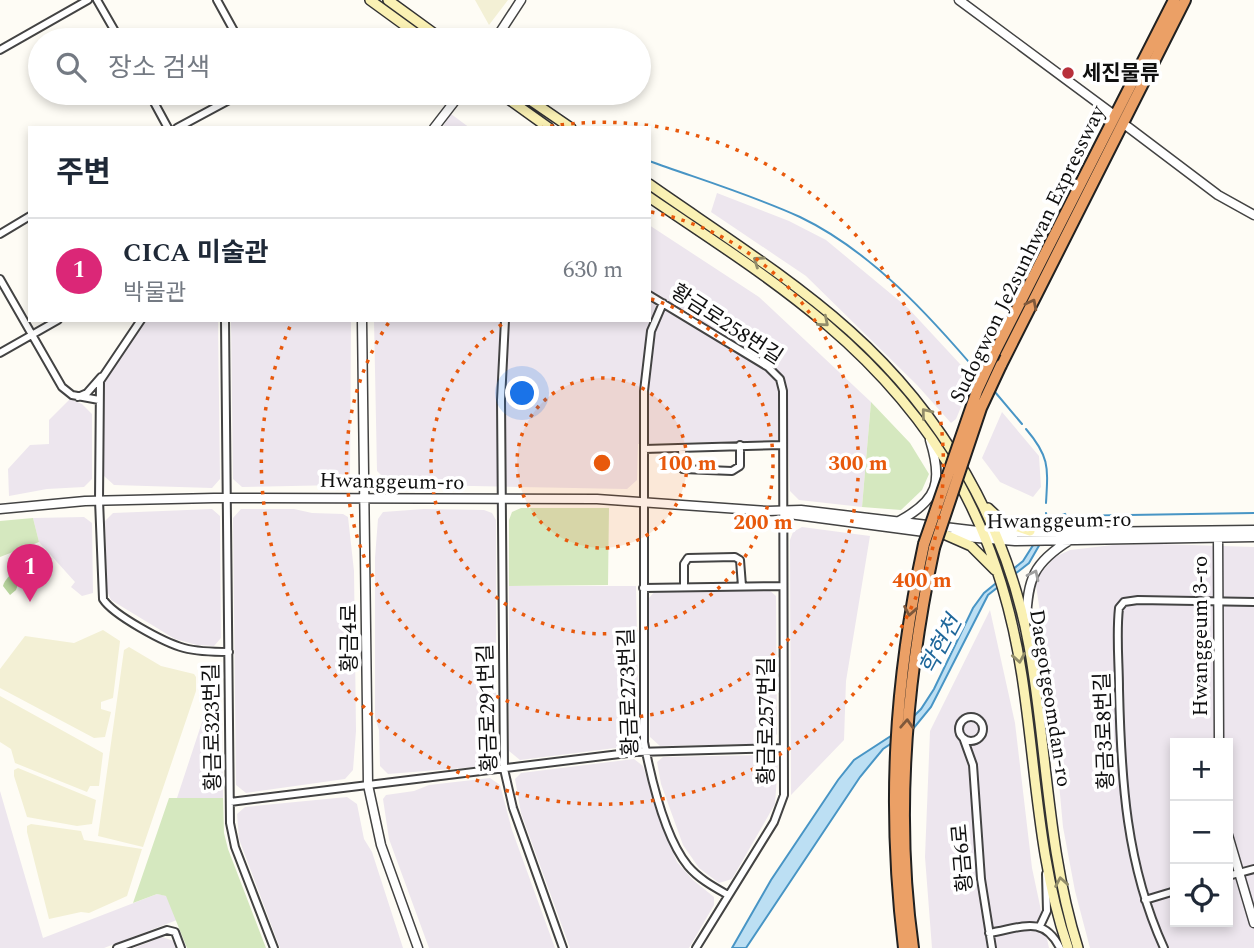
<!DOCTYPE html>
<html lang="ko">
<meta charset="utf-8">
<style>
body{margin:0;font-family:Spectral,"Noto Sans KR",serif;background:#f6f6f7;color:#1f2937}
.controls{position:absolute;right:21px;bottom:21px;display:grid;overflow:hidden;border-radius:0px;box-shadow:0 4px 10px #0003}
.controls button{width:63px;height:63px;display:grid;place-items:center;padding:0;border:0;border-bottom:2px solid #e0e1e3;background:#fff;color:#1f2937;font:35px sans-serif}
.you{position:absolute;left:523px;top:394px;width:24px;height:24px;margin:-18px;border:5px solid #fff;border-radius:50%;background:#1a73e8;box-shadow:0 0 0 10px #1a73e833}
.badge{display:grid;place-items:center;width:46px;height:46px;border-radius:50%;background:#db2777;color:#fff;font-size:23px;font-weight:700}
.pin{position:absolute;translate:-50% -58px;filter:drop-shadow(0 2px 4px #0008)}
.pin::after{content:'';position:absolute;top:37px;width:24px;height:21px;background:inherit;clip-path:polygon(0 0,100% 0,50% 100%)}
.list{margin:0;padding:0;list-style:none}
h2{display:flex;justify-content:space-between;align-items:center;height:91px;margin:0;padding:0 28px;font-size:30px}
h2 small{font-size:23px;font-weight:400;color:#747a83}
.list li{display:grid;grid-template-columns:46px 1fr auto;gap:21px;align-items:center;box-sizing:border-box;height:105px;padding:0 28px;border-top:2px solid #e0e1e3}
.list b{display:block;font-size:26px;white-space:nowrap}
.list p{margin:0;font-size:23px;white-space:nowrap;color:#747a83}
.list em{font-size:23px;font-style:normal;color:#747a83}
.icon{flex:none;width:38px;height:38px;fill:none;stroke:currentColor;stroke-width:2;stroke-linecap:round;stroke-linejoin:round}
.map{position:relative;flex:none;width:1254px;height:948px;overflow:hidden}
.search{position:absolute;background:#fff;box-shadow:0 4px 10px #0003;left:28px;top:28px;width:623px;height:77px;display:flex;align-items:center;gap:18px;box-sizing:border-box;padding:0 24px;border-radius:38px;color:#747a83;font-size:26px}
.panel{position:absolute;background:#fff;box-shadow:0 4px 10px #0003;left:28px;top:126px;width:623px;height:196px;border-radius:0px}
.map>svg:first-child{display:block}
.industrial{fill:#ede6ee;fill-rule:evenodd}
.farmland{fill:#f3f0d5}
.green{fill:#d5e8bf}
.forest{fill:#bad79f}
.water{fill:#bcdff3;stroke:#4895c5;stroke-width:2}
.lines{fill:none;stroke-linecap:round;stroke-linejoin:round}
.stream{stroke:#4895c5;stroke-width:2}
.minor-casing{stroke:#434343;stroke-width:10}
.tertiary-casing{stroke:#434343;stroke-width:11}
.secondary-casing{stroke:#323232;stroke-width:12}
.motorway-casing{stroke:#212121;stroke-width:14}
.minor{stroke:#fff;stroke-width:6}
.tertiary{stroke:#fff;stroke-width:8}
.secondary{stroke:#faf1b4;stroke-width:9}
.motorway{stroke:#eba066;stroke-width:10}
.motorway-bridge-casing{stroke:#212121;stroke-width:14;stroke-linecap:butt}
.motorway-bridge{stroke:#eba066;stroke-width:10}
.oneway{stroke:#918c6a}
.oneway2{stroke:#7e583b}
.oneway3{stroke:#9f9f9f}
.ring{fill:none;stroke:#e8590c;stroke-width:3.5;stroke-dasharray:3.5 7}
.poi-dot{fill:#b8303a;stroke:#fff;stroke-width:2.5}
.labels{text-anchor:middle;stroke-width:7;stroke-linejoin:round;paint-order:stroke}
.poi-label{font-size:21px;font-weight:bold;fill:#101010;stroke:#fff;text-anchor:start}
.street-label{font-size:21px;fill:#101010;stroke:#fff}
.water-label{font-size:23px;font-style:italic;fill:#20689b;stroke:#fff}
.centre{fill:#e8590c;stroke:#fff;stroke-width:3.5}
.ring-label{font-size:21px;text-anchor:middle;font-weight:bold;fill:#e8590c;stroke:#fff;stroke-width:7;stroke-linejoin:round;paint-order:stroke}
</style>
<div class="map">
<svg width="1254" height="948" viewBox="0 0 1254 948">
<rect width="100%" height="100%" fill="#fefcf5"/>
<path class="industrial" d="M451,114L470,128H442Z
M717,193L789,221L826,240L908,308L973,378L956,419L951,423L917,385L806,276L711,212Z
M649,225L759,297L871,402L862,507L799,500L790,491L788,440L638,444L637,480L627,489L424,485L409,480H386L377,471L374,320H649Z
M147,320H218L220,479L212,488L114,485L104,476V380Z
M231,320H351L350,475L341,485L242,487L233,479Z
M70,399L82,404L92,414V479L84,487L47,489L9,496L8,469L30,445L49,444V420Z
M1002,412L1039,456L1041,487L1033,497L1000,482L982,458Z
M212,509L220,516L221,638L214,646L197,645L175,639L111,600L107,591L105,521L113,513Z
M241,509H294L312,513L343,514L348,517L354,571L356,731L353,770L345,779L246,793L236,785L233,518Z
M424,509L484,510L492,513L496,520V756L488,766L388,774L380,766L379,730L375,717V558L378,519L383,512Z
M84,517L92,523L93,593L82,596L71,587L75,582L39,542L33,518Z
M802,527L870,536L846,681L844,740L791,795L790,540L793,532Z
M1160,544L1254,547V948H1090L1075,891L1063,827L1048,663L1036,586L1038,576L1055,557L1070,550L1113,545ZM1175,743H1228V922H1175Z
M509,586H636L639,736L631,746L520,760L509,751Z
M768,589L776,596L777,734L768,744L660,746L650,737L649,598L656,590Z
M990,610L1015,723L1032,868L1049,948H932L925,857L930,731Z
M222,709L223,798H177L206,710Z
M766,755L778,763L775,804L732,879L719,883L699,868L683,845L661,784L657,762L663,757Z
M634,759L643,766L660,822L677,862L693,880L714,897V905L689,948H570L521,813L515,779L521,773Z
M490,778L500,785L512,830L555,948H429L389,839L383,799L386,795L414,791L429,785Z
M0,791L43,938L157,894L167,896L177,920L104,948H0Z
M347,797L357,804L364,839L372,852L403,948H280L239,839L237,814L245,807Z
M162,937L174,941L176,948H134Z"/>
<path class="farmland" d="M475,0H508L489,25Z
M103,630L120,641L113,698L101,702V709L111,712L105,737L94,738L0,688V669L25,636L74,643Z
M129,647L161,666L194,674L196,677V691L143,847L98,836L124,650Z
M0,696L103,753L99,786H90L87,792L15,763L11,749L0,742Z
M18,768L96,800L92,824L77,826L27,817L14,776V770Z
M31,824L81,831L84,840L142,849L127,896L89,913L81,912L49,919L27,832V826Z"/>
<path class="green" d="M871,402L910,443L929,474L922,490L901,510L862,507Z
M521,508H609L608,585L509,586V520L512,512Z
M33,518L39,542L0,557V521Z
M169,798H223L224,833L228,849L266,948H187L166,896L157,894L133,903Z"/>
<path class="forest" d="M28,552H33L46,569L42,572L33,562C16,564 21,578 16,590L10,595L3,586C7,573 26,565 28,552Z"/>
<path class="water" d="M1065,514L1069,518L1052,523L1029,563L988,595L931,707L913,729L883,749L860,777L746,948H732L771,880L838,780L854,760L900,730L921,709L934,689L973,608L984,593L1023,561L1049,520Z"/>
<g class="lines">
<path class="stream" d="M649,161C699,179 752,195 800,217C871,251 930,316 980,375
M995,392L1022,424
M1026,429C1050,457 1048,468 1046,503
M1046,513L1048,523
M1066,516L1254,513"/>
<defs>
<path id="minor" d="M97,0L120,40
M217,0L239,40
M0,50L88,0
M149,93L168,128
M177,128L242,93
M0,234L30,216
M0,279L62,387L72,395L99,400
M649,295L768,367L780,379L783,391L784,795L774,822L696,948
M663,303L651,331L644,391V742C651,778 665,838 688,866C699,879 714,887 728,895
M141,320L100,381L99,500L103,599C113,615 165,643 184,648C199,652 214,652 229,652
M225,320L230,823L235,847L274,948
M505,320L501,400L504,769L513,808L563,948
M0,353L58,320
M78,397L87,393L101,377
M644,449L782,445
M682,449L683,469L732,471L740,466V445
M684,587V564L688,558L735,557L740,560L742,586
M643,588L783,586
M959 729a12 12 0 1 1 24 0a12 12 0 1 1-24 0Z
M964,740L973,765L981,879L992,948
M230,802L636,752L784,748
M1228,876L1254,869
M1145,900L1175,891
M1040,926L1047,911L1046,874
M989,933C1021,928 1043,914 1060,948
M117,948L167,930L175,932L181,948
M1164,948C1126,865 1121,779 1119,689C1119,663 1116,635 1119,608L1124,602L1138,600L1254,602"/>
<path id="tertiary" d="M959,0L1110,112
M495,40L521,0
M1128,127L1218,195L1254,215
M434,128L461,93
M362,320L368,785L381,845L418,948
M0,509L85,501L214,498L597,499L767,511L801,510L995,533L1254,530
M789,514L932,533
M899,521C938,500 943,482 930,440
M1218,532L1219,743
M952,536L1015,541L1254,537
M1026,621C1028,578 1033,563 1070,540
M1228,835L1254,923"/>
<path id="secondary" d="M370,0L425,40
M388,0L443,40
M500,93L549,128
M520,93L571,128
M649,184C716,231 788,276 850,331C942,413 1007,524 1029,646C1047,746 1047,850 1078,948
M649,197C709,238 771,277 826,324C939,420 1000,530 1022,676C1036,766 1038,861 1068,948
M988,508L1003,522L1030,531
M946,535L971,546L995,570"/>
<path id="motorway" d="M995,352L1174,0
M1001,365L1185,0
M904,948C887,807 894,683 924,544
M913,948C894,814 906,680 934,548"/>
</defs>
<use href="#minor" class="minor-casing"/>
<use href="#tertiary" class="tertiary-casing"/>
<use href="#secondary" class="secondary-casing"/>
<use href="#motorway" class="motorway-casing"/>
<use href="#minor" class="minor"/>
<use href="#tertiary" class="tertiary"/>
<use href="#secondary" class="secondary"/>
<use href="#motorway" class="motorway"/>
<defs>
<path id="motorway-bridge" d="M924,544L977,391L995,352
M934,548L981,408L1001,365"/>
</defs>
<use href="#motorway-bridge" class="motorway-bridge-casing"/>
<use href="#motorway-bridge" class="motorway-bridge"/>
</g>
<defs><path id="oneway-chevron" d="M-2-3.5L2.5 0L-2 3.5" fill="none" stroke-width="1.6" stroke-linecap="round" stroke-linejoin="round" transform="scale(1.75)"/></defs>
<g class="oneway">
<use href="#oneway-chevron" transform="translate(758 261) rotate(-145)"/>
<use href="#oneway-chevron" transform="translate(824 322) rotate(40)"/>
<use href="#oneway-chevron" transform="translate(926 413) rotate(-129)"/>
<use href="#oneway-chevron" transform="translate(1019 658) rotate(80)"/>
<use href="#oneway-chevron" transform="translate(1061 882) rotate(-100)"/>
</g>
<g class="oneway2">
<use href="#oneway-chevron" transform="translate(1032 304) rotate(-63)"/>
<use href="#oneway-chevron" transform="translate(910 611) rotate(100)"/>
<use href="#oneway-chevron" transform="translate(907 724) rotate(-87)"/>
</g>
<use class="oneway3" href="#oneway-chevron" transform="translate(1034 575) rotate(-64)"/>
<circle cx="602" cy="463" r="85" fill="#e8590c" fill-opacity=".12"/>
<g class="ring">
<circle cx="602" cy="463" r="85"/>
<path d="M651 299A171 171 0 1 1 508 320"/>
<path d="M651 212A256 256 0 1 1 389 322"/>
<path d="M540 128A341 341 0 1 1 292 322"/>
</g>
<circle class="poi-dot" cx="1068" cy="73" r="7"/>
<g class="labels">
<g class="poi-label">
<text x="1082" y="80">세진물류</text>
</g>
<g class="street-label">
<text transform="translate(1027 254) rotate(-64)" y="7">Sudogwon Je2sunhwan Expressway</text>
<text transform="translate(727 324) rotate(33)" y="7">황금로258번길</text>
<text transform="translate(392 481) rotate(1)" y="7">Hwanggeum-ro</text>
<text transform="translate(1059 520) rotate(-1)" y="7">Hwanggeum-ro</text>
<text transform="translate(1200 636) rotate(-90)" y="7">Hwanggeum 3-ro</text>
<text transform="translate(349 638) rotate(-90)" y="7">황금4로</text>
<text transform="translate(628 692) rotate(-92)" y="7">황금로273번길</text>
<text transform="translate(1051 698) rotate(81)" y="7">Daegotgeomdan-ro</text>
<text transform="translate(487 708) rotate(-92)" y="7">황금로291번길</text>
<text transform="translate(766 721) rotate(-90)" y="7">황금로257번길</text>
<text transform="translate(212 727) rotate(-91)" y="7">황금로323번길</text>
<text transform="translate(1104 731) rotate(-92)" y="7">황금3로8번길</text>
<text transform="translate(962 858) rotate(-95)" y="7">황금6로</text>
</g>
<g class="water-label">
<text transform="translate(940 645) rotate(-62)" y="8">학현천</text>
</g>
</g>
<circle cx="602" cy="463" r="10" class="centre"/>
<g class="ring-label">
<text x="687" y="470">100 m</text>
<text x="858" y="470">300 m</text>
<text x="763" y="529">200 m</text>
<text x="922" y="587">400 m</text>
</g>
</svg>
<div class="controls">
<button>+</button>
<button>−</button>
<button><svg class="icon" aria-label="locate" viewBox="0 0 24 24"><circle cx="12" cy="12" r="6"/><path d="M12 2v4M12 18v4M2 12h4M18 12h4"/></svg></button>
</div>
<div class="you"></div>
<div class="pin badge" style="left:30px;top:602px">1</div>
<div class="search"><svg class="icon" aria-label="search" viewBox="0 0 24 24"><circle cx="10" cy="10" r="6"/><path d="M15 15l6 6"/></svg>장소 검색</div>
<section class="panel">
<h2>주변<small></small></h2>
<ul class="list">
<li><span class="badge">1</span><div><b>CICA 미술관</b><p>박물관</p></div><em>630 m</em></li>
</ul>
</section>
</div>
